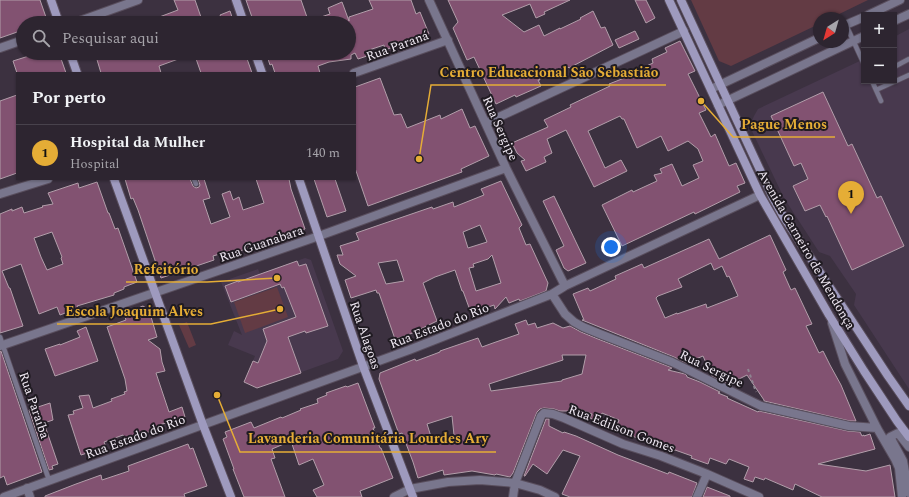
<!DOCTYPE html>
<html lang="pt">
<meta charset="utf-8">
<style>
body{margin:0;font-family:Spectral,serif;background:#352d38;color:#f1f3f6}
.controls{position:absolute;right:12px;top:12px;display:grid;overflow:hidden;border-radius:0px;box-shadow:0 1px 3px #0004}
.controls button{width:36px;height:36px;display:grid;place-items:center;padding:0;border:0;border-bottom:1px solid #48424c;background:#2d2530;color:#f1f3f6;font:20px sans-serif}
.compass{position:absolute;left:813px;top:12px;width:36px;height:36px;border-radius:50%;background:#2d2530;box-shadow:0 1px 3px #0004;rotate:217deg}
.you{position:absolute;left:611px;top:247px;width:14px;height:14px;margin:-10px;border:3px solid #fff;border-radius:50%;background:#1a73e8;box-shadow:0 0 0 6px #1a73e833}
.badge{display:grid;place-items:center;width:26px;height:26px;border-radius:50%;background:#e5ad36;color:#111;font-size:13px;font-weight:700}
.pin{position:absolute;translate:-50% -33px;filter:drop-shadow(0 1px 2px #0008)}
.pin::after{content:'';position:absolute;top:21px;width:14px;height:12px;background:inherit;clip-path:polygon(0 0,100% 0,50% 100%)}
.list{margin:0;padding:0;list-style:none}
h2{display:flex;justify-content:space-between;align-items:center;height:52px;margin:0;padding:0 16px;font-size:17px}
h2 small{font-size:13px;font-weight:400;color:#a7a5ab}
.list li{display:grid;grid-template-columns:26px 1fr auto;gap:12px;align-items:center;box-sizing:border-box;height:56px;padding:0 16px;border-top:1px solid #48424c}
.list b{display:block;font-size:15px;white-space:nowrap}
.list p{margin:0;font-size:13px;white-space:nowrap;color:#a7a5ab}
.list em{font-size:13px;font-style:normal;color:#a7a5ab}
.icon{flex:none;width:22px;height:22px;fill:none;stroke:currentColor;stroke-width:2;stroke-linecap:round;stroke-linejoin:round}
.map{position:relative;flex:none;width:909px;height:497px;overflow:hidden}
.search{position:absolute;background:#2d2530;box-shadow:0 1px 3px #0004;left:16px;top:16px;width:340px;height:44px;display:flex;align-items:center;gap:10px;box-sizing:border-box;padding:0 14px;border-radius:22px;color:#a7a5ab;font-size:15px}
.panel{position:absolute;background:#2d2530;box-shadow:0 1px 3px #0004;left:16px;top:72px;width:340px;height:108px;border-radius:0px}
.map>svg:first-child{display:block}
.built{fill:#48394e}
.green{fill:#633b44}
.building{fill:#825271;stroke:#b29eaa;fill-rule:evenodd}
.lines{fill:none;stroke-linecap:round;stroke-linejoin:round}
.lane-casing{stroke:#594e5d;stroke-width:6}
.street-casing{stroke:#594e5d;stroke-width:10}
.secondary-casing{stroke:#594e5d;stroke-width:10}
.path{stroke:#8e8591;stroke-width:2;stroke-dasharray:3 3;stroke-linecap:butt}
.lane{stroke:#79768d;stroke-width:4.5}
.street{stroke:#79768d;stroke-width:8}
.secondary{stroke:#9e9abe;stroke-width:8}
.labels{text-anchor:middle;stroke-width:4;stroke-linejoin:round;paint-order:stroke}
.street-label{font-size:13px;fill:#f0e9f3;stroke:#201b22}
.leader{fill:none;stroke:#e5ad36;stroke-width:1.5}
.callout-dot{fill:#e5ad36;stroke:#201b22;stroke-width:1.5}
.callout-label{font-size:14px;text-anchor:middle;font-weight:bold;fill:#e5ad36;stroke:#201b22;stroke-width:4;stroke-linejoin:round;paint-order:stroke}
</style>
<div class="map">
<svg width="909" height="497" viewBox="0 0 909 497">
<rect width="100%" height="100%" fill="#3c3140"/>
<path class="built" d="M909,29V389L854,305L856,294L830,256L819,252L784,198L751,129V123L754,116L758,109L864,59V81H894V37Z
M305,258L311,260L343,351L338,359L257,388L244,382L255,356L228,345L234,331L242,335L221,282L258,269L260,274Z"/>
<path class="green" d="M691,0H868L831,18H819V24L731,66L719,61Z
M277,287L288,317L245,333L234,302Z
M187,322L196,345L189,348L179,325Z"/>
<path class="building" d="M0,0H40L48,23H23V30L0,38Z
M174,0H195L203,23H146V22L178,10Z
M246,0H301L309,23V21L330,14L328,8L342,2L349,21V17L373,9L369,0H411L416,14L420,12L429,34L385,50L384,45L366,51L367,56L358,59L355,53L351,55V59L329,62L318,66L320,73H275L272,64L270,65L266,53H278L279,56L291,53H349V23H254Z
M448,0H570L544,12L545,14L536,18L530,4L515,10L502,15L524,32L539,25L544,36L560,28V29L581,19L580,18L593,11L601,28L605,27L613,45L569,68L568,67L560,71L558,69L539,78L540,80H538L541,86L516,97L515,95L496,104L474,57L467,60L453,28L458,22Z
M635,0H646L655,18L646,23Z
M230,11L234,23H223L220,15Z
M635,31L639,39L619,48L615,40Z
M680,41L695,71L688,74L706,110L699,113L711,137L715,134L729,166L736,163L745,183L737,186L740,192L695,214L694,212L622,246L602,205L632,190L633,192L657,181L654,175L662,173L660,169L672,164L682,186L699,178L693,165L703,161L698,149L688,141L668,151L661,136L637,148L624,119H622L620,116L588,131L605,168L621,160L627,171L594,187L566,130L547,139L552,153L544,157L546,162L526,171L521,161L525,160L517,153L512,143L548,127L544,120L571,107L570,105L610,86L609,84L627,77L629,74L653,63L652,59L667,52L665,48Z
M31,53H59L66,73H17L13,61L32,55Z
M95,53H192V54L159,66L161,73H101Z
M194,53H245L252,73H201Z
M380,78L394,115L401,114L407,128L440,115L441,119L462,109L470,128L475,126L489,156L461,169L462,172L368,206L355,168V87Z
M823,92L848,146L852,144L877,198L881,196L904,246L852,270L827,216L826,217L820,205L805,211L793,186L808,179L801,163L794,166L771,116Z
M17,95V173L0,179V101Z
M125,179H190L193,186L196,188L199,187L200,185L198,179H204L210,198L203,200L211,224L230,217L222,194L230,191L233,200L239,197L243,210L264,203L256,179H289L291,189L305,229L231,254L230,251L213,256L214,260L161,278L138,210L133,198L131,199Z
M314,179H335L346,211L327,217Z
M501,181L522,225L519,228L526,245L530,244L548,283L546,291L520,301L519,299L509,303L506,297L495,309L494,305L471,313L463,291H462L455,270L435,277L423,283L437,321L408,335L395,339L379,293H377L376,290L351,298L345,280L356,276L340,264L337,255H343L340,246L359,240L356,233L432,207L433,209L453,202L454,207L484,195L481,189ZM480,225L487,242L468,248L463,232ZM492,255L501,283L476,291L469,268L474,267L473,264L488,259ZM397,260L404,281L386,284L378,263Z
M97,182L108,213H109L115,229L118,228L137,282L124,287V289L114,293V295L77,306L78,308L60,315L57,307L39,314L21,264L2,271L9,288H10L23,326L0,333V214L12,209V211L22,207L24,213L43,207L42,206L53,204L48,193L78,183L79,188ZM52,232L62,257L61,258L63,264L47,270L41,257L34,238Z
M554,196L586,263L568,271L564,268L556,250L564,246L543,201Z
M770,235L786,270L783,272L791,290L795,288L812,324L806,326L819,353L823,351L830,365L841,385L856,421H850L764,401V400L747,375L731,383L732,386L712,376L703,356L686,363L674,357L582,320H584L573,294L588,288L590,291L616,279L615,276L642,264L644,268L709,239L719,259ZM711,263L714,270L722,266L727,277L729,276L738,296L707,308L706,304L677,314V313L665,318L656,298L658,296L682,287L678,279Z
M297,261L299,266L306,264L328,326L306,333L305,331L288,337L301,373L257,388L244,382L253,361L258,363L267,341L263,329L296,317L284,287L282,288L280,284L231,302L225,286L238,281V282Z
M143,306L149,310L157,337L148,340L160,349L162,362L165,371L156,373L169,412L182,407L185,417L159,425L160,428L125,440L123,435L104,442L106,447L81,455L68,415L74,414L73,411L83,408L79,396L89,395L93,408L112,401L111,399L125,394L124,392L127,391L125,379L107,327L126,320L124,314Z
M526,320L528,325L535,323L537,328L553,323L563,328L570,326L581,332L598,339L670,367L672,368L668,370L685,374L687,376V377L700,382L720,392L718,393L728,397L727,398L758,412L759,411L848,431L860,432L862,436L864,435V436L870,434L875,449L818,464L866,471L890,465L895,497H822L795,484L793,490L765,478L764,480L755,477L753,482L744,479L749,467L729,459L726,464L710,458L708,464L691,458L692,456L675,450L674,451L660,446L615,430L619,420L602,413L599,422L590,418L592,414L571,406L570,411H560L554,409L544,408L540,409L537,412L513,473L510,477L496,474L495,475L472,471L444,475L443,470L418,478L413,462L402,433L399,434L379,379L380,373L415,359L416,361L440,352V351L478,338L482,347L493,343L519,334L515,324ZM562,355H586L582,374L562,380V381L491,391L489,384L563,360ZM452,416L454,435L447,441L433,443L427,424Z
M86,327L98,361L55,376L45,349L60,344V345L80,337L77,331Z
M0,351H1L42,472L7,485L4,476L0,478Z
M358,383L375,428H373L380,448H381L393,478L360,491L362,497H317L313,490L324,485L313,459L299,465L291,441L272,449L275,458L271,459L285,497H244L233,469H234L223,439L227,437L225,432L251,422L254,428L281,417L282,418L301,410L300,409L318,403L317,399L327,395L326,393L346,386L347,387Z
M50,403L53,420L44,423L58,464L52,466L53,469L49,470L29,410Z
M546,419H549V426L563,433L564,432L576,436L618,455L668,474L669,472L697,483L692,497H570L562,494L580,456L563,450L547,474L533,464L525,476H524Z
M188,444L190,449L193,448L207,486L184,494L185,497H45V496L76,484L101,475L102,480L129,471L128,466Z
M707,487L730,496V497H703Z"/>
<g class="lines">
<defs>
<path id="lane" d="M846,25L864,64
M894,67L909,59
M872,81L881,101
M876,90L909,75
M194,179L196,184
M0,337L49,480"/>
<path id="street" d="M429,0L506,168L565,286
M868,15L900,0
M894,21L909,14
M74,23L138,0
M843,26L864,17
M0,48L23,40
M354,73L448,40
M711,89L819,38
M718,105L864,36
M486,123L684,31
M0,194L48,179
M552,294L565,314L574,322L583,327L600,334L672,362L761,406L849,426L877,428
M832,323L845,364L877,428L895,459L899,468L902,497
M0,346L319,236L506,168
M909,447L898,433L890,437L903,461L909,493
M27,488L30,497
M4,497L409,350L552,294L565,286L760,195
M394,497L410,489L448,482L480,480L515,483L540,490L555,497
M513,497L515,483L541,416L544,413L553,414L564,418L623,444L661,456L707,474L759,497
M697,497L707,474"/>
<path id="secondary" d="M51,0L59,23
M236,0L244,23
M669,0L760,195L829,315L864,371L897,421L909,437
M681,0L773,198L783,216L888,376L909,406
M70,53L77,73
M255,53L262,73
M114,179L203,425L231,497
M299,179L363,366L413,497"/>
</defs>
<use href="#lane" class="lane-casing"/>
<use href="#street" class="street-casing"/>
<use href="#secondary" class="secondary-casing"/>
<path class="path" d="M748,369L756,392"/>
<use href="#lane" class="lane"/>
<use href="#street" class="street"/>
<use href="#secondary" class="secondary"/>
</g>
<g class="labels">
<g class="street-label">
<text transform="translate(397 45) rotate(-20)" y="5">Rua Paraná</text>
<text transform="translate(501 128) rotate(66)" y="5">Rua Sergipe</text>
<text transform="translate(261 243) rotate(-19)" y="5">Rua Guanabara</text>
<text transform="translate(807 249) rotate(60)" y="5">Avenida Carneiro de Mendonça</text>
<text transform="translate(439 325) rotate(-21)" y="5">Rua Estado do Rio</text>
<text transform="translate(366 335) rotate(71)" y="5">Rua Alagoas</text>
<text transform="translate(712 368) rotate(26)" y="5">Rua Sergipe</text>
<text transform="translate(35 405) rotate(71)" y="5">Rua Paraíba</text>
<text transform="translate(622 428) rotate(21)" y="5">Rua Edilson Gomes</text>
<text transform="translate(135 436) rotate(-20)" y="5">Rua Estado do Rio</text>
</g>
</g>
<path class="leader" d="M419 159L431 85H666M701 101L733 137H835M277 278L207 282H126M280 309L211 324H57M217 395L240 452H496"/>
<g class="callout-dot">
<circle cx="419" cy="159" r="4"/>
<circle cx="701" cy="101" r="4"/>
<circle cx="277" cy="278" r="4"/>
<circle cx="280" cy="309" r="4"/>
<circle cx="217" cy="395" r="4"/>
</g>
<g class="callout-label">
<text x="549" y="77">Centro Educacional São Sebastião</text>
<text x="784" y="129">Pague Menos</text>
<text x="166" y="274">Refeitório</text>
<text x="134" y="316">Escola Joaquim Alves</text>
<text x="368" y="443">Lavanderia Comunitária Lourdes Ary</text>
</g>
</svg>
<div class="controls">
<button>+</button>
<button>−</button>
</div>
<svg class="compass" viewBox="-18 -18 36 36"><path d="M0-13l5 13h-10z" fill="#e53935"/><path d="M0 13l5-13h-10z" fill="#a7a5ab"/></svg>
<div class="you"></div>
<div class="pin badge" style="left:851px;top:214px">1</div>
<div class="search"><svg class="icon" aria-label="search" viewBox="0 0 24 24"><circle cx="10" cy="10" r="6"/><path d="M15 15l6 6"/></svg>Pesquisar aqui</div>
<section class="panel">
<h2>Por perto<small></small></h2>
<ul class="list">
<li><span class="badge">1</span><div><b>Hospital da Mulher</b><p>Hospital</p></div><em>140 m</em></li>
</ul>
</section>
</div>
